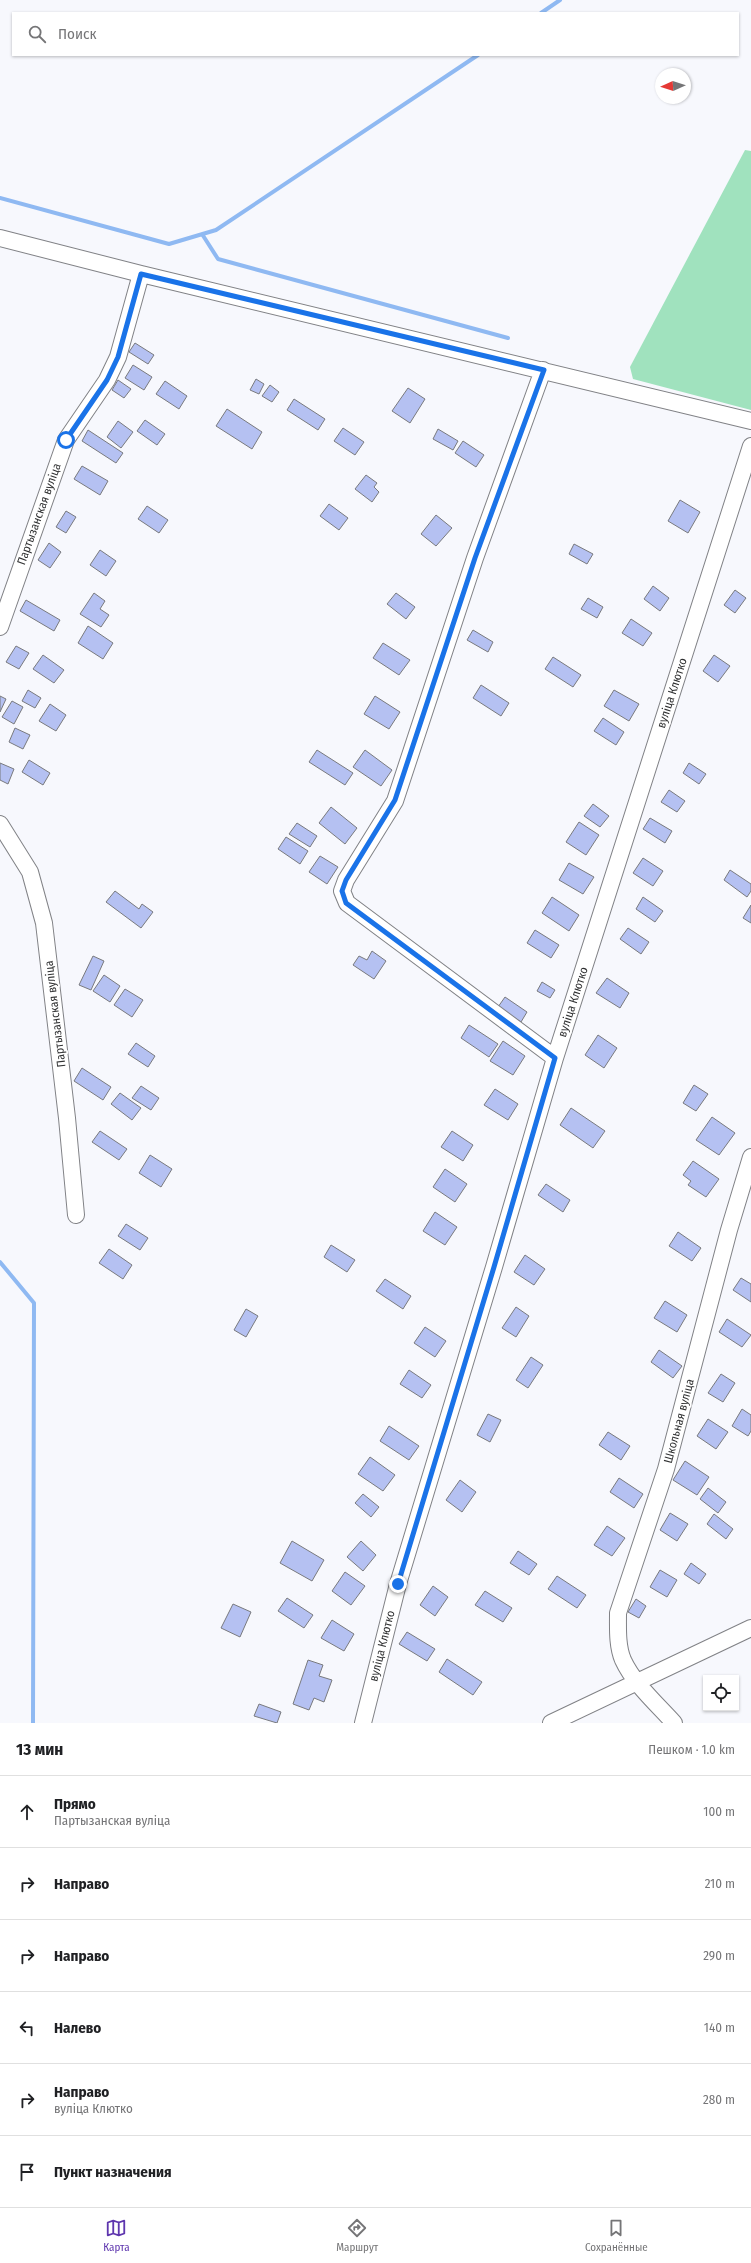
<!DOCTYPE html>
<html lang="ru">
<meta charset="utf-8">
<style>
body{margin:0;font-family:"Fira Sans Condensed",sans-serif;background:#f6f6f6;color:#202124}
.controls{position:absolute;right:12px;bottom:12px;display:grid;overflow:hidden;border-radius:0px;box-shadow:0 1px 3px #0004}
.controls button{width:36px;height:36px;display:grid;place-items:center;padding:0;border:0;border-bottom:1px solid #e0e0e0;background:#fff;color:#202124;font:20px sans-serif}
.compass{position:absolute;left:655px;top:68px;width:36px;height:36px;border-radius:50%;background:#fff;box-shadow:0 1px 3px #0004;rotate:267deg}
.stop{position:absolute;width:12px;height:12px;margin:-9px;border:3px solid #1a73e8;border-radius:50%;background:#fff}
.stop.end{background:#1a73e8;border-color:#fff;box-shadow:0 1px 4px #0008}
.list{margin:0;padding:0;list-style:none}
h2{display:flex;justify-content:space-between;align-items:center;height:52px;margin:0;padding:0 16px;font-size:17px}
h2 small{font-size:13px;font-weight:400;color:#757577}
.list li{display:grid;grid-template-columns:26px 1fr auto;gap:12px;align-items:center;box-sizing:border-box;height:72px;padding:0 16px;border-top:1px solid #e0e0e0}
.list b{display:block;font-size:15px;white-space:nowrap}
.list p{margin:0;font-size:13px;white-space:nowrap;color:#757577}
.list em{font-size:13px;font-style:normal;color:#757577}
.icon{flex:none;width:22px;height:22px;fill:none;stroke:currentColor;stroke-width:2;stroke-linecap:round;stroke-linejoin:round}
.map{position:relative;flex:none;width:751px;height:1723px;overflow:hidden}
.search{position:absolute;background:#fff;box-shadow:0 1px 3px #0004;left:12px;right:12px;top:12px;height:44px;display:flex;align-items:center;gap:10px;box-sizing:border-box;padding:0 14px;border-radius:0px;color:#757577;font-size:15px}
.sheet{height:484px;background:#fff}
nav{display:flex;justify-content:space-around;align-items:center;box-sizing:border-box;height:56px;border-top:1px solid #e0e0e0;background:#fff;font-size:11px;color:#757577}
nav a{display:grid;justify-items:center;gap:2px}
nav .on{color:#5e36ae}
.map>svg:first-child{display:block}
.green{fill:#a0e2be}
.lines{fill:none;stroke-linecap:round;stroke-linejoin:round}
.stream{stroke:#8fb9f2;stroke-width:4}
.building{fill:#b5c1f2;stroke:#797a7e}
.minor-casing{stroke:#818286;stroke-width:18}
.minor{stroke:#fff;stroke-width:16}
.route{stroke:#1a73e8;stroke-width:5}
.labels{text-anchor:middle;stroke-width:3.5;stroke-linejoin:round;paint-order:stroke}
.street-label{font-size:12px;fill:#313233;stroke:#fff}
</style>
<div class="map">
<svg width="751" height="1723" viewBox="0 0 751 1723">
<rect width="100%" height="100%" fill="#f7f8fd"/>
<path class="green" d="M745,150L751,151V410L633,379L630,367Z"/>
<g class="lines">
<path class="stream" d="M541,13L560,0
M0,198L169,244L216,230L478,55
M202,234L218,259L508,338
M0,1262L34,1303L33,1723"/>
</g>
<path class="building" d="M135,343L154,355L148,364L129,352Z
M133,365L152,377L144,390L125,378Z
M256,379L264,384L259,394L250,390Z
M118,380L131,389L124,398L112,390Z
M165,381L187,396L179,409L156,394Z
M270,385L279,392L272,402L262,396Z
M408,388L425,399L410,423L392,411Z
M294,399L325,419L318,430L287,410Z
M227,409L262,432L252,449L216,426Z
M145,420L165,434L157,445L137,431Z
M118,421L133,432L121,448L107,437Z
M343,428L364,442L355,455L334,441Z
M438,429L458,441L453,450L433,439Z
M88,430L123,453L116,463L82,441Z
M463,441L484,455L476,467L455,453Z
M82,466L108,481L100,495L74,479Z
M366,475L377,483L374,487L379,492L372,502L355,489Z
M680,500L700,512L688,533L668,521Z
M329,504L348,518L339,530L320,516Z
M147,506L168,520L159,533L138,519Z
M66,511L76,517L66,533L56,527Z
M436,515L452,528L436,546L421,534Z
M49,543L61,552L50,568L38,560Z
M574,544L593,554L587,564L569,554Z
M100,550L116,561L106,576L90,565Z
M653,586L669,598L660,611L644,599Z
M735,590L746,598L735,613L724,605Z
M94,593L105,601L100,609L109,615L101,627L80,614Z
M396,593L415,607L406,619L387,604Z
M588,598L603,607L597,618L581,609Z
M26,600L60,620L54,631L20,611Z
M631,619L652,633L643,646L622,633Z
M88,626L113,643L103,659L78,643Z
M473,630L493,642L488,652L467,640Z
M383,643L410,660L399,675L373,658Z
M16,646L29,653L19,669L6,662Z
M43,655L64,670L54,683L33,669Z
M714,655L730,666L718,682L703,671Z
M553,657L581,675L573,687L545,669Z
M481,685L509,703L501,716L473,698Z
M28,690L41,698L35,708L22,701Z
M614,690L639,704L629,721L604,706Z
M0,696L6,699L0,712Z
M375,696L400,712L389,729L364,714Z
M12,701L23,707L14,724L2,717Z
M50,704L66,715L56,731L39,721Z
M603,718L624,732L616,745L594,731Z
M15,728L30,735L23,749L9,742Z
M317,750L353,773L345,785L309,762Z
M365,750L392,770L381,786L353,767Z
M29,760L50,773L43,785L22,772Z
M0,763L14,769L8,784L0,780Z
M689,763L706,774L699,784L683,773Z
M669,790L685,801L677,812L661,802Z
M593,804L609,816L600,827L584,816Z
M331,807L357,828L345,844L319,823Z
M650,818L672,831L665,843L643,829Z
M579,822L599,835L586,855L566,842Z
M297,823L317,836L310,847L289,834Z
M286,837L308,851L300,864L278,849Z
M320,856L338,867L327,884L309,872Z
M643,858L663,871L653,886L633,873Z
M569,863L594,877L583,894L559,880Z
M730,870L751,884V891L747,897L724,880Z
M115,891L139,909L142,904L153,912L141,928L106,902Z
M552,897L579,915L569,931L542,913Z
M643,897L663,911L655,922L636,909Z
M751,905V923L743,918Z
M628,928L649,942L641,954L620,939Z
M535,930L559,945L551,958L527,943Z
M372,951L386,961L374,979L353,965L359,956L367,960Z
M93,956L104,961L91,990L79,985Z
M104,975L120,986L110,1002L93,991Z
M607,978L629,993L620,1008L596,993Z
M542,982L555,990L550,998L537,991Z
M125,989L143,1000L132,1017L114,1005Z
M505,997L527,1012L521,1022L498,1007Z
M469,1025L498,1044L489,1057L461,1038Z
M598,1035L617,1048L604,1068L585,1055Z
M503,1041L525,1056L513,1075L490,1061Z
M136,1043L155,1056L148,1067L128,1054Z
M82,1068L111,1087L103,1100L74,1081Z
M694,1085L708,1094L696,1111L683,1103Z
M141,1086L159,1098L151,1110L132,1098Z
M495,1089L518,1104L508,1120L484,1105Z
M120,1093L141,1108L132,1120L111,1104Z
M571,1108L605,1131L593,1148L560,1125Z
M712,1117L735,1133L719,1155L696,1140Z
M100,1131L127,1149L119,1160L92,1142Z
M452,1131L473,1145L463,1161L441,1147Z
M150,1155L172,1169L161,1187L139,1173Z
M693,1161L719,1179L706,1197L688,1185L691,1181L683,1175Z
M445,1169L467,1184L455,1202L433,1187Z
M546,1184L570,1200L563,1212L538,1195Z
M435,1212L457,1227L445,1245L423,1231Z
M126,1224L148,1238L140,1250L118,1236Z
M678,1232L701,1248L692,1261L669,1246Z
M331,1245L355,1260L347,1272L324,1257Z
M109,1249L132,1265L123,1279L99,1263Z
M525,1255L545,1269L534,1285L514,1272Z
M741,1278L751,1284V1302L733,1290Z
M385,1279L411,1296L403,1309L376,1291Z
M665,1301L687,1315L677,1332L654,1318Z
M516,1307L529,1316L516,1337L502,1328Z
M246,1309L258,1316L246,1337L234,1330Z
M727,1319L751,1335L742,1347L719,1332Z
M425,1327L446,1341L435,1357L414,1343Z
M659,1350L682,1366L673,1378L651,1362Z
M531,1357L543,1365L528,1388L516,1380Z
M409,1370L431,1385L422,1398L400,1384Z
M721,1374L735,1383L723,1402L708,1393Z
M742,1409L751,1415V1431L748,1436L732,1426Z
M488,1414L501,1420L490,1442L477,1435Z
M708,1419L728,1432L716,1449L697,1436Z
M389,1426L419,1446L409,1460L380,1441Z
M608,1432L630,1446L621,1460L599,1445Z
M370,1457L395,1475L383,1491L358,1474Z
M685,1461L709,1477L697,1495L673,1480Z
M619,1478L643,1494L634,1508L610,1492Z
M460,1480L476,1492L462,1512L446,1500Z
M708,1488L726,1502L718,1513L700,1499Z
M363,1494L379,1507L371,1517L355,1503Z
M670,1513L688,1524L677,1541L660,1530Z
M714,1514L733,1529L726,1539L707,1524Z
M607,1526L625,1538L612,1556L594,1545Z
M292,1541L324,1560L312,1581L280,1563Z
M361,1541L376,1555L363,1571L347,1557Z
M518,1551L537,1564L529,1575L510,1563Z
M691,1563L706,1574L699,1584L684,1574Z
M660,1570L677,1580L667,1597L650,1587Z
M345,1572L365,1586L351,1605L332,1591Z
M557,1576L586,1595L577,1608L548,1589Z
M433,1586L448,1597L435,1616L420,1605Z
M485,1591L512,1608L503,1622L475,1605Z
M287,1598L313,1615L304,1628L278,1611Z
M636,1599L646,1606L639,1618L628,1612Z
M233,1604L251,1612L240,1637L221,1628Z
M332,1620L354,1634L344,1651L321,1638Z
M407,1632L435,1649L427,1661L399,1644Z
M447,1659L482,1682L473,1695L439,1672Z
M308,1660L323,1665L319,1676L332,1680L324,1702L314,1698L309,1710L293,1704Z
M259,1704L281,1712L277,1723L254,1716Z"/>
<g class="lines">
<defs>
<path id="minor" d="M0,238L141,274L751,421
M543,370L475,558L395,801L346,880L342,891L347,903L555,1058
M0,627L66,440L107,380L118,357L141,274
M0,824L30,872L44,923L67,1118L76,1215
M363,1723L398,1584L494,1267L555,1058L751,446
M551,1723L751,1628
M674,1723C657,1704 634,1684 623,1660C617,1646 618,1628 618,1613L666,1469L729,1230L751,1157"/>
</defs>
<use href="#minor" class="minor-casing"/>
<use href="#minor" class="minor"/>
</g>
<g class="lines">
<path class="route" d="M66,440L107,380L118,357L141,274L544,370L475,558L395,800L346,880L342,891L346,903L555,1058L494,1267L398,1584"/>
</g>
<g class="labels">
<g class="street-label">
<text transform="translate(39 514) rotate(-70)" y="4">Партызанская вуліца</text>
<text transform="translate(672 693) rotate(-72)" y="4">вуліца Клютко</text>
<text transform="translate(573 1002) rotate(-72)" y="4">вуліца Клютко</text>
<text transform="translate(55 1014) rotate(-97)" y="4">Партызанская вуліца</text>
<text transform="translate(679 1421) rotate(-75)" y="4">Школьная вуліца</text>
<text transform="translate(382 1646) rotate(-76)" y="4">вуліца Клютко</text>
</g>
</g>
</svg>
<div class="controls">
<button><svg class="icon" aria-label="locate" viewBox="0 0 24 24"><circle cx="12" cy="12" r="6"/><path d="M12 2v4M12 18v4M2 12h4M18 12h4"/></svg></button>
</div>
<svg class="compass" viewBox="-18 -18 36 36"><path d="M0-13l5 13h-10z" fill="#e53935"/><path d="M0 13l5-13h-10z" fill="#757577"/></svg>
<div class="stop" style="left:66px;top:440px"></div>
<div class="stop end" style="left:398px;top:1584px"></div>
<div class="search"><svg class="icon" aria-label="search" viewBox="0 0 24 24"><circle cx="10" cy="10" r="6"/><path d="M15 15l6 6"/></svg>Поиск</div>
</div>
<section class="sheet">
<h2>13 мин<small>Пешком · 1.0 km</small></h2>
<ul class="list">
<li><svg class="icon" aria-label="ahead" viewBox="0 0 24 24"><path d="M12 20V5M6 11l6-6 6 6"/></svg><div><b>Прямо</b><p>Партызанская вуліца</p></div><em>100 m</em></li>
<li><svg class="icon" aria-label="right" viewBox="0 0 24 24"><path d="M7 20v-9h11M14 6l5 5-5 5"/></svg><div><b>Направо</b></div><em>210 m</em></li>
<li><svg class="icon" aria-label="right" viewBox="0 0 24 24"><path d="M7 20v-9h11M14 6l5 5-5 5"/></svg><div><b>Направо</b></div><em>290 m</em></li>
<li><svg class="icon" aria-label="left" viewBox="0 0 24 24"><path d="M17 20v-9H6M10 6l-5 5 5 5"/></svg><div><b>Налево</b></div><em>140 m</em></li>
<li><svg class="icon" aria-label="right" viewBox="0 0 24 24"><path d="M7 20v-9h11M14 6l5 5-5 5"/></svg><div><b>Направо</b><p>вуліца Клютко</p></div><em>280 m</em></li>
<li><svg class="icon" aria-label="arrive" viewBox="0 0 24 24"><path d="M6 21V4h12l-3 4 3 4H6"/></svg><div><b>Пункт назначения</b></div></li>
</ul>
</section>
<nav>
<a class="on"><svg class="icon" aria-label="map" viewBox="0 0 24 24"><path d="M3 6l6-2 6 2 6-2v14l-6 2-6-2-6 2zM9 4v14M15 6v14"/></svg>Карта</a>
<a><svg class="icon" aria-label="directions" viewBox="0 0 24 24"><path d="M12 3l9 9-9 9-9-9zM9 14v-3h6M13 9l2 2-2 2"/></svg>Маршрут</a>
<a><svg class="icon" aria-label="saved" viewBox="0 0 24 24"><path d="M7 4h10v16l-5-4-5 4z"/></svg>Сохранённые</a>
</nav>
